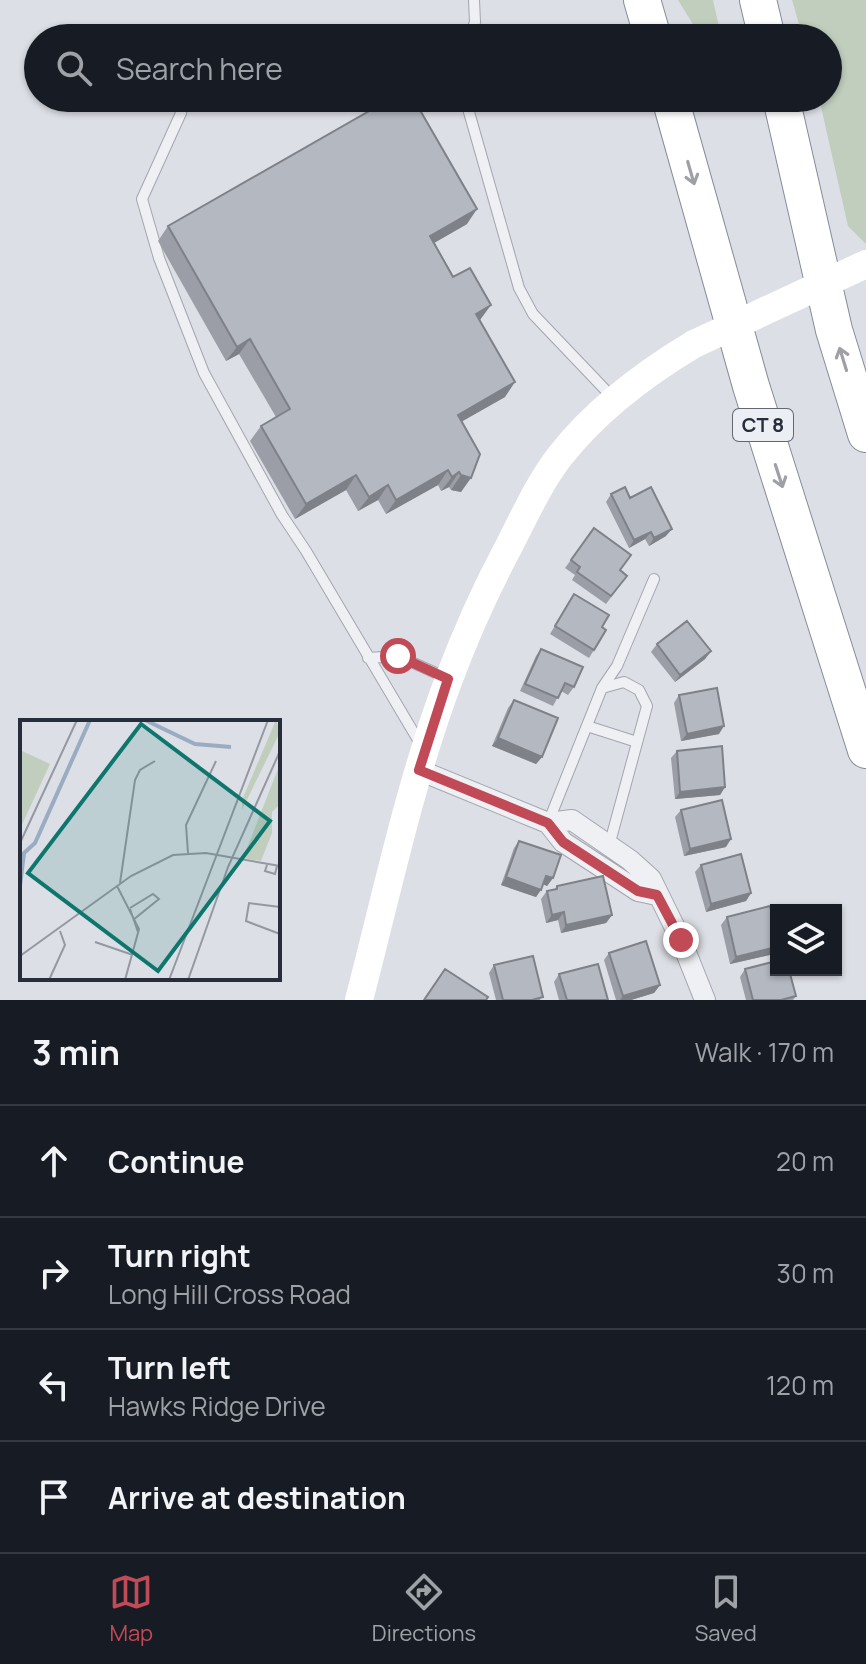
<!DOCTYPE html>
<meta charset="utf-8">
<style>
body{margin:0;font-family:Manrope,sans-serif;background:#20242c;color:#f1f3f6}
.controls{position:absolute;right:24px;bottom:24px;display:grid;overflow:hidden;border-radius:0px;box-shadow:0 2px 6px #0004}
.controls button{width:72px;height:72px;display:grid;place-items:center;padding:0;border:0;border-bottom:2px solid #363941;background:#171b24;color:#f1f3f6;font:40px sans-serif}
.stop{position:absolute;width:24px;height:24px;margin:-18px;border:6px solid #c14a57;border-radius:50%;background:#fff}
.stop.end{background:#c14a57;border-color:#fff;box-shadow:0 2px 8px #0008}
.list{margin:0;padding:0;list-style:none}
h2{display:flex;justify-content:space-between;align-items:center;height:104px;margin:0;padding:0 32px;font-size:34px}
h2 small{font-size:26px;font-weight:400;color:#9ea1a6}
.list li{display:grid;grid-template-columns:52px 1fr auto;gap:24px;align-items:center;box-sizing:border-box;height:112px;padding:0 32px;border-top:2px solid #363941}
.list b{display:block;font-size:30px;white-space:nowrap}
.list p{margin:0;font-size:26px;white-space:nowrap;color:#9ea1a6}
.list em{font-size:26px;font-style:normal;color:#9ea1a6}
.icon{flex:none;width:44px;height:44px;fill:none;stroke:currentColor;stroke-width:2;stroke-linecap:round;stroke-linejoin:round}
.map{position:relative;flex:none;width:866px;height:1000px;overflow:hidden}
.search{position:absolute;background:#171b24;box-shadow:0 2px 6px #0004;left:24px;right:24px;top:24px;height:88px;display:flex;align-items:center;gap:20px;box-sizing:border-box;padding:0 28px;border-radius:44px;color:#9ea1a6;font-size:30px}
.sheet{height:552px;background:#171b24}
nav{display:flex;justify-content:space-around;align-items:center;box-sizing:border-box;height:112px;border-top:2px solid #363941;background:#171b24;font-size:22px;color:#9ea1a6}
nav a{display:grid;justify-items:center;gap:4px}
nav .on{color:#c14a57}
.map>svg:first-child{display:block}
.green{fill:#c1cebe}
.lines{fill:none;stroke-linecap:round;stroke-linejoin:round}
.lane-casing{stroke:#a2a6ae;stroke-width:12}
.street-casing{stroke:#a2a6ae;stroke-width:22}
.highway-casing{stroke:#858c9a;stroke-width:38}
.lane{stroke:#eef0f4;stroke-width:10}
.street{stroke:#eef0f4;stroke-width:20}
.secondary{stroke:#fff;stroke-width:28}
.highway{stroke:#fff;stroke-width:36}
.secondary-bridge{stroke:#fff;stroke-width:28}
.wall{fill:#9b9ea6}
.shaded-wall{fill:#7e8187}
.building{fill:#b4b8c1;stroke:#7e8187;stroke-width:2}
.oneway{stroke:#9ea0a6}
.route{stroke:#c14a57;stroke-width:10}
.labels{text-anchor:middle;stroke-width:7;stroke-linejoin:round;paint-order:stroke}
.shield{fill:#ebeef3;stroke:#626772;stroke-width:2}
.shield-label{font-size:20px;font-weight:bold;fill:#272d3a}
.inset-river{fill:none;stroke:#9aacc2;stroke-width:4}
.inset-road{fill:none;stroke:#9498a1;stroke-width:2}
.view{fill:#0f766e;fill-opacity:0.15;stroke:#0f766e;stroke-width:4}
.inset-edge{fill:none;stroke:#272d3a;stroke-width:4}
</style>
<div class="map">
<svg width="866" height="1000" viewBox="0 0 866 1000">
<rect width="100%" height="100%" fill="#dcdfe5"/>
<path class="green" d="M678,0H713L719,27L710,38L699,34Z
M792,0H866V244L848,226L819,98H828V38H803Z"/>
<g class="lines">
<defs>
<path id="lane" d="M469,38L475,22L474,0
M465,98L519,288L533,314L614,399
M181,113L142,199L159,258L204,373L282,515L306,551L421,745
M368,658L398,656L447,678
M602,688L617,666L654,579
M587,726L637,742
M548,823L602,688L624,682L639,690L647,706L609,846"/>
<path id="street" d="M419,770L548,823L572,820L630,860L651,879L681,940L705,1000
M548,823L563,842L638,891L657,895"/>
<path id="highway" d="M642,0L653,38
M758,0L767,38
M670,98L751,386L866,750
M781,98L834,330L866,434"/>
</defs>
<use href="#lane" class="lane-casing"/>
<use href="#street" class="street-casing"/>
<use href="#highway" class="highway-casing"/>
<use href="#lane" class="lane"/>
<use href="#street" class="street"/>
<path class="secondary" d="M359,1000C387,893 410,782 449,679C466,633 486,589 509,546C524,517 539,483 560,456C596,410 644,374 694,344"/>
<use href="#highway" class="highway"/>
<path class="secondary-bridge" d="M694,344L866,264"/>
</g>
<path class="wall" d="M467,224L434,243L480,320L505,397L462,421L480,454L461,492L451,490L449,487L441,491L438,485L386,514L378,500L358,511L346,490L295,519L250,441L261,426L276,417L239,354L226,361L158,241L168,226Z
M611,494L630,498L666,536L649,546L645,539L629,548L606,502Z
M594,528L620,570L627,576L606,604L572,580L575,575L565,568Z
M574,594L602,627L594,650L589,658L550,634Z
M657,644L711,651L705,659L675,682L651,652Z
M541,649L574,687L568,695L561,691L553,706L520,691L536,656Z
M679,695L719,734L681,741L674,703Z
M514,700L542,757L536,764L492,746L508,708Z
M677,751L725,787L720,795L675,799L671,758Z
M681,810L726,847L684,856L675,817Z
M519,841L553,878L547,886L543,884L536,897L501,885L514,848Z
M701,865L751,893L746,901L706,912L695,872Z
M557,886L612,915L606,923L561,933L558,920L546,923L541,899L547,891L554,890Z
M727,917L776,931V952L774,954L730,964L721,925Z
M609,953L660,985L654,993L631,1000H616L604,960Z
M494,965L541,1000H496L489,973Z
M745,969L796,996L793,1000H746L740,977Z
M559,974L608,1000H559L554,982Z"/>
<path class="shaded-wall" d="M477,209L467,224L420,251L430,236Z
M491,305L480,320L466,328L476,314Z
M250,339L239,354L226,361L237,347Z
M515,382L505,397L447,430L458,415Z
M448,470L438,485L386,514L396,500Z
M459,472L449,487L441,491L452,477Z
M356,475L346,490L295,519L306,504Z
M461,475L471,478L461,492L451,490Z
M388,485L378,500L358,511L369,497Z
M672,529L666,536L649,546L654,538Z
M651,532L645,539L629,548L634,540Z
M711,651L705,659L675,682L680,675Z
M724,726L719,734L681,741L687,734Z
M498,738L542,757L536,764L492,746Z
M725,787L720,795L675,799L680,792Z
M731,839L726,847L684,856L690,849Z
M546,876L553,878L547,886L541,883Z
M506,877L541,890L536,897L501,885Z
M751,893L746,901L706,912L711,904Z
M564,912L558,920L546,923L552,915Z
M612,915L606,923L561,933L566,925Z
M776,947V952L774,954L730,964L736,957Z
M660,985L654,993L631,1000H620L623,996Z"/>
<path class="building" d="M392,98H413L477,209L430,236L453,277L470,268L491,305L476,314L515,382L458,415L480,454L471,478L461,475L459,472L452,477L448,470L396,500L388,485L369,497L356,475L306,504L261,426L290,409L250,339L237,347L168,226Z
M625,487L630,498L651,487L672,529L654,538L651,532L634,540L611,494Z
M594,528L631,555L620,570L627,576L611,596L577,572L580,567L571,560Z
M574,594L609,615L602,627L606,630L594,650L555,626Z
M687,621L711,651L680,675L657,644Z
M541,649L583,667L574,687L565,683L558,698L525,684Z
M717,688L724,726L687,734L679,695Z
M514,700L558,718L542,757L498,738Z
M722,746L725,787L680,792L677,751Z
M722,800L731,839L690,849L681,810Z
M519,841L561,855L553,878L546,876L541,890L506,877Z
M741,854L751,893L711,904L701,865Z
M603,876L612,915L566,925L564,912L552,915L547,891L557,889V886Z
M770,906L776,931V947L736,957L727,917Z
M646,941L660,985L623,996L609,953Z
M533,956L543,997L532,1000H503L494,965Z
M776,961V970H789L796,996L781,1000H753L745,969Z
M598,964L608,1000H567L559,974Z
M445,969L488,997L486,1000H424Z"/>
<defs><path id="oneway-shaft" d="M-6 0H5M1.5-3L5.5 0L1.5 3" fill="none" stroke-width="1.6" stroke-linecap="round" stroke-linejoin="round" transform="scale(2)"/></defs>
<g class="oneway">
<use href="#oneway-shaft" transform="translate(691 173) rotate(74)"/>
<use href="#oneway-shaft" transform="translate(843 359) rotate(-107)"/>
<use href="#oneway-shaft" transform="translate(779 476) rotate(72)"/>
</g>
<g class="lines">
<path class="route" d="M398,656L448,679L419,770L548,823L563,842L638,891L657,895L681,940"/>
</g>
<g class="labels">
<rect class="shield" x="733" y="409" width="60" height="32" rx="6"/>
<g class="shield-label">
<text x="763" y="432">CT 8</text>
</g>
</g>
<g transform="translate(20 720)">
<rect width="260" height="260" fill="#dcdfe5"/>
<path d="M256,0L260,12L222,90V80ZM0,30L30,44L0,109ZM260,44V84L252,92V113L241,141L223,138Z" fill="#c1cebe"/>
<path class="inset-river" d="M125,0L175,24L211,27M0,166L4,133L15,123L70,0"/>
<path class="inset-road" d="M0,123L57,0M168,133L166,105L196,41M247,145L245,151L255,154L257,146M100,163L115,60L120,50L135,41M97,166L119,209L105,260M260,187L229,183L226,201L260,214M110,188L133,174L139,179L113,200M110,189L118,212M75,222L113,235M0,236L111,156L153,135L186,133L260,146M29,260L45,225L40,211M149,260L248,0M168,260L208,147L260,31"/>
<path class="view" d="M121,4L250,101L138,251L8,153Z"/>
<rect width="260" height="260" class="inset-edge"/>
</g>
</svg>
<div class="controls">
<button><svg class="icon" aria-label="layers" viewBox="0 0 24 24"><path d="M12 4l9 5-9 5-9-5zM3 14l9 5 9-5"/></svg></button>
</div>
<div class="stop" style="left:398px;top:656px"></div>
<div class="stop end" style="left:681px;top:940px"></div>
<div class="search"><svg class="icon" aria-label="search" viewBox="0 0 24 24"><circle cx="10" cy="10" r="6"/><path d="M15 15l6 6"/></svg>Search here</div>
</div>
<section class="sheet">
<h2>3 min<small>Walk · 170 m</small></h2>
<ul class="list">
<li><svg class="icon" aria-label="ahead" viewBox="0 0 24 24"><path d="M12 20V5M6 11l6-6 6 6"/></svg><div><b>Continue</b></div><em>20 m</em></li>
<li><svg class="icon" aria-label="right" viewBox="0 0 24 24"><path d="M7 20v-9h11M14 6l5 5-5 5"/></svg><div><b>Turn right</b><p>Long Hill Cross Road</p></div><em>30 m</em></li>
<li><svg class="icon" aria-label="left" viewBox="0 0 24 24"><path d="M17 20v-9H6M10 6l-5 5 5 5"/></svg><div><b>Turn left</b><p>Hawks Ridge Drive</p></div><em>120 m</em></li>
<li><svg class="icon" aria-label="arrive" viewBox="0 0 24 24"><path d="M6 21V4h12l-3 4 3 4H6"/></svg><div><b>Arrive at destination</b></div></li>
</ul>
</section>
<nav>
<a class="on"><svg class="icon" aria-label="map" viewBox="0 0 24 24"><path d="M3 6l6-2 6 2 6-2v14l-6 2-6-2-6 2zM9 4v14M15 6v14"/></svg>Map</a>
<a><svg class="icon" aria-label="directions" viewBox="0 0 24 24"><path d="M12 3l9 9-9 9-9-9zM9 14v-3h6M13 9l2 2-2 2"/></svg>Directions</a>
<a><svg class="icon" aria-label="saved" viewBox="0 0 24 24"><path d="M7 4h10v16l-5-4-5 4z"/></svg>Saved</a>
</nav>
